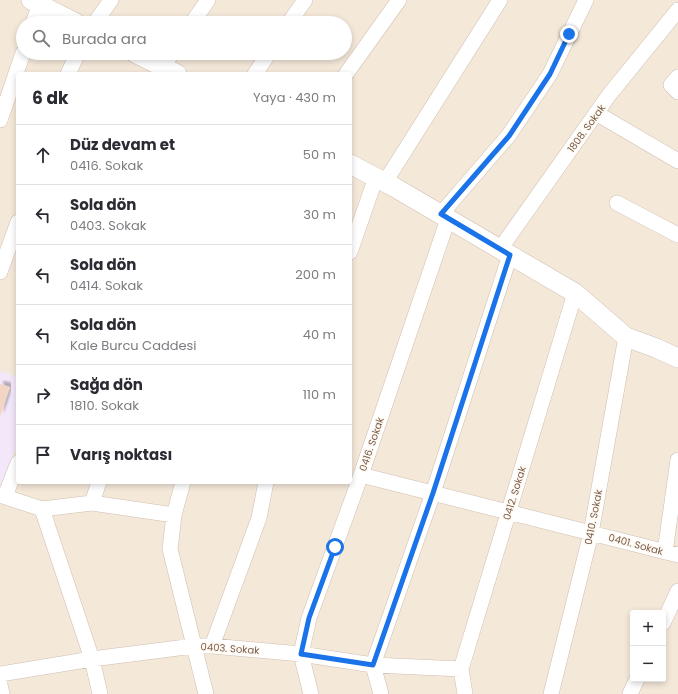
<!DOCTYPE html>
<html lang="tr">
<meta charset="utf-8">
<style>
body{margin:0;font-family:Poppins,sans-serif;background:#f2f2f3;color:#2b2b33}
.controls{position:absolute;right:12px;bottom:12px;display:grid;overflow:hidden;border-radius:4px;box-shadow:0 2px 6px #0003}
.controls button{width:36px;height:36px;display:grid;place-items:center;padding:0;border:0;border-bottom:1px solid #e1e1e2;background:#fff;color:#2b2b33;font:20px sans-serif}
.stop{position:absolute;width:12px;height:12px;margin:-9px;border:3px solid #1a73e8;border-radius:50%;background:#fff}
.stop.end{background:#1a73e8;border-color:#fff;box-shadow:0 1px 4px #0008}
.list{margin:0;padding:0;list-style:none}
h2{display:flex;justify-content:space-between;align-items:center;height:52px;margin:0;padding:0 16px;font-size:17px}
h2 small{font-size:13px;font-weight:400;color:#7c7c81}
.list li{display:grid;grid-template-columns:26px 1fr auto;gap:12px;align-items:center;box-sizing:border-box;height:60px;padding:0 16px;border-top:1px solid #e1e1e2}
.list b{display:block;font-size:15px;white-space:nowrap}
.list p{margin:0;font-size:13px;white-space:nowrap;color:#7c7c81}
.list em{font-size:13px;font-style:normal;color:#7c7c81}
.icon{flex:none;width:22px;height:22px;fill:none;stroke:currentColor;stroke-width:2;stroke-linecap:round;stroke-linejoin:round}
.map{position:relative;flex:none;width:678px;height:694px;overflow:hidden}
.search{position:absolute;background:#fff;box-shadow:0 2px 6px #0003;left:16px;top:16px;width:336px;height:44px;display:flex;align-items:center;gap:10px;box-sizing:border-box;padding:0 14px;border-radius:22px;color:#7c7c81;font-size:15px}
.panel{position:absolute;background:#fff;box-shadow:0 2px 6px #0003;left:16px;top:72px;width:336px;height:412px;border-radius:4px}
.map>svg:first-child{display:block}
.residential{fill:#f4e8d9;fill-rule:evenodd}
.education{fill:#f3e7fa}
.building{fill:#f2d5c3;filter:url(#shadow)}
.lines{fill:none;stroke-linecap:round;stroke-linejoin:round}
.minor-casing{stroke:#d0beb0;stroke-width:16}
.tertiary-casing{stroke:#d0beb0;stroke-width:20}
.minor{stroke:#fff;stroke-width:15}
.tertiary{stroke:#fff;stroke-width:19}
.route{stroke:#1a73e8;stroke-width:5}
.labels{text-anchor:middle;stroke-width:3;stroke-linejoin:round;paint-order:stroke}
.street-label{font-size:10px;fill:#795c4d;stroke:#fffaf2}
</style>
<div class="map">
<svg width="678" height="694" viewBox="0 0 678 694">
<defs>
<filter id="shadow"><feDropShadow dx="3.5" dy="-3.5" stdDeviation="1" flood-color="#0004"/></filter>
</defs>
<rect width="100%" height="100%" fill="#fdf6eb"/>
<path class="residential" d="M0,0H678V694H0ZM23,23H345V53H23ZM18,74H350V482H18ZM633,613H663V679H633Z"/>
<path class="education" d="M0,371L18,377V443L0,488Z"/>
<path class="building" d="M0,384L10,387L0,417Z"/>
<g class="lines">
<defs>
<path id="minor" d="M33,23L40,4
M95,23L111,0
M192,23L208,0
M289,23L305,0
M68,74L78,53
M160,74L163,67L172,53
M255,74L269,53
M346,74L399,0
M678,77L671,85L678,92
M596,113L678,161
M0,120L23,53
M385,182L500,0
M617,203L678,235
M441,214L509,135L550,74L586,0
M500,249L609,95L678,10
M350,252L376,177
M0,272L18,222
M361,475L678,555
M183,482L174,515L170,549L206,694
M0,495L42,509L92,503L174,515
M5,496L18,463
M92,503L99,482
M42,509L92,659L100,694
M665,552L678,460
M663,623L678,591
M212,646L259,518L266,482
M0,674L92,659L194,646H212L301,654L373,665L461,669
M0,685L2,694
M311,694L301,654L309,618L361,475L448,219
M381,694L373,665L433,493L510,255
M465,694L461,669L575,293
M551,694L591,533L626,337
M630,694L637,679"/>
<path id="tertiary" d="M31,0L76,23
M135,53L177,74
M350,164L394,187L575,293L626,337L656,348L678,358"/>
</defs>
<use href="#minor" class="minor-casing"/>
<use href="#tertiary" class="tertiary-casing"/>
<use href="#minor" class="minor"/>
<use href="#tertiary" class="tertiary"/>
</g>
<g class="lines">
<path class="route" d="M335,547L309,618L301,654L373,665L433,493L510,255L441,214L509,136L550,74L569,34"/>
</g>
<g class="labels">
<g class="street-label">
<text transform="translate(586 128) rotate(-54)" y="4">1808. Sokak</text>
<text transform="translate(371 444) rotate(-71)" y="4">0416. Sokak</text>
<text transform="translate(514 493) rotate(-73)" y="4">0412. Sokak</text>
<text transform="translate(593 517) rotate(-79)" y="4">0410. Sokak</text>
<text transform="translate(636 544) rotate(15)" y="4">0401. Sokak</text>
<text transform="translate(230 648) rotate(4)" y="4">0403. Sokak</text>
</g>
</g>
</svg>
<div class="controls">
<button>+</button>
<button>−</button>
</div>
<div class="stop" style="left:335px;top:547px"></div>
<div class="stop end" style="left:569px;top:34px"></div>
<div class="search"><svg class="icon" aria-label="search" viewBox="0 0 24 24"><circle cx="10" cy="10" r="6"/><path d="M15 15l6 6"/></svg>Burada ara</div>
<section class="panel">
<h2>6 dk<small>Yaya · 430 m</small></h2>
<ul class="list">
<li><svg class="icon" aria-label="ahead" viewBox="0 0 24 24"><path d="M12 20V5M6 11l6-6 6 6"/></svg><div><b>Düz devam et</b><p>0416. Sokak</p></div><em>50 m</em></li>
<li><svg class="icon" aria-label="left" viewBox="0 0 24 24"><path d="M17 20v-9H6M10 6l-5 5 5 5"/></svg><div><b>Sola dön</b><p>0403. Sokak</p></div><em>30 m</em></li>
<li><svg class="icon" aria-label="left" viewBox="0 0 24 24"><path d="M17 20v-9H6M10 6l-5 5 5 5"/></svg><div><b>Sola dön</b><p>0414. Sokak</p></div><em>200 m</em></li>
<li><svg class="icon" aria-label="left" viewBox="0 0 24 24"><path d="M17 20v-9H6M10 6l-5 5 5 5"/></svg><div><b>Sola dön</b><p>Kale Burcu Caddesi</p></div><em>40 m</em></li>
<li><svg class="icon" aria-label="right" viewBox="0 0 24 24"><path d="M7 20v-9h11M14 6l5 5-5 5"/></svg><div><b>Sağa dön</b><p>1810. Sokak</p></div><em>110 m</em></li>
<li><svg class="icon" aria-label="arrive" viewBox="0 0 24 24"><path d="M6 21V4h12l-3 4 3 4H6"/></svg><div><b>Varış noktası</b></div></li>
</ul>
</section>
</div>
